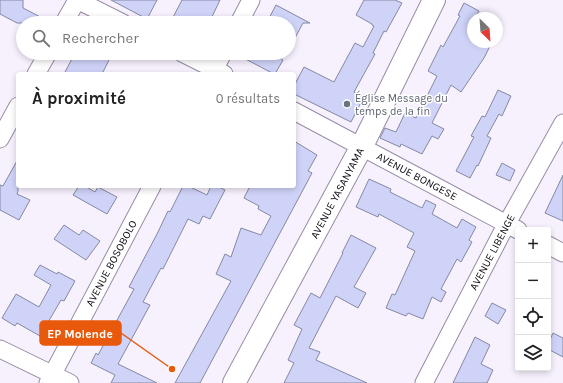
<!DOCTYPE html>
<html lang="fr">
<meta charset="utf-8">
<style>
body{margin:0;font-family:Karla,sans-serif;background:#f2f2f2;color:#222}
.controls{position:absolute;right:12px;bottom:12px;display:grid;overflow:hidden;border-radius:4px;box-shadow:0 2px 6px #0003}
.controls button{width:36px;height:36px;display:grid;place-items:center;padding:0;border:0;border-bottom:1px solid #e0e0e0;background:#fff;color:#222;font:20px sans-serif}
.compass{position:absolute;left:467px;top:12px;width:36px;height:36px;border-radius:50%;background:#fff;box-shadow:0 2px 6px #0003;rotate:155deg}
.list{margin:0;padding:0;list-style:none}
h2{display:flex;justify-content:space-between;align-items:center;height:52px;margin:0;padding:0 16px;font-size:17px}
h2 small{font-size:13px;font-weight:400;color:#767676}
.icon{flex:none;width:22px;height:22px;fill:none;stroke:currentColor;stroke-width:2;stroke-linecap:round;stroke-linejoin:round}
.map{position:relative;flex:none;width:563px;height:383px;overflow:hidden}
.search{position:absolute;background:#fff;box-shadow:0 2px 6px #0003;left:16px;top:16px;width:280px;height:44px;display:flex;align-items:center;gap:10px;box-sizing:border-box;padding:0 14px;border-radius:22px;color:#767676;font-size:15px}
.panel{position:absolute;background:#fff;box-shadow:0 2px 6px #0003;left:16px;top:72px;width:280px;height:116px;border-radius:4px}
.map>svg:first-child{display:block}
.building{fill:#cfd3f8;stroke:#8588a2}
.lines{fill:none;stroke-linecap:round;stroke-linejoin:round}
.minor-casing{stroke:#988ca5;stroke-width:19}
.tertiary-casing{stroke:#988ca5;stroke-width:24}
.minor{stroke:#fff;stroke-width:17}
.tertiary{stroke:#fff;stroke-width:22}
.worship-dot{fill:#6b7280;stroke:#fff;stroke-width:1.5}
.labels{text-anchor:middle;stroke-width:3;stroke-linejoin:round;paint-order:stroke}
.worship-label{font-size:11px;fill:#5b616d;stroke:#fff;text-anchor:start}
.street-label{font-size:11px;fill:#110c15;stroke:#fff}
.leader{fill:none;stroke:#e8590c;stroke-width:1.5}
.callout-dot{fill:#e8590c;stroke:#fff;stroke-width:1.5}
.callout{fill:#e8590c;stroke:#e8590c;stroke-width:1.5}
.callout-label{font-size:12px;text-anchor:middle;font-weight:bold;fill:#fff}
</style>
<div class="map">
<svg width="563" height="383" viewBox="0 0 563 383">
<rect width="100%" height="100%" fill="#f7f1fd"/>
<path class="building" d="M0,0H23V8L52,23H17L0,14Z
M111,0H157L147,19Z
M182,0H220L209,23H170Z
M364,0H395L402,3L386,32L384,31L373,53L375,54L354,92L364,97L351,122L294,94V86L304,67L334,82L355,43L363,47L374,26L372,25V24L356,15Z
M464,3L479,11L475,18H473V42H492L484,58L461,92L451,85L432,123L444,129L438,139L432,136L422,154L401,144L400,147L380,138L385,128L396,132L405,113L416,118L437,76L428,71L441,45L443,47L460,16L458,15Z
M276,5L310,23H303L289,49V23H274L268,20Z
M75,53H105L111,56L102,74H64Z
M234,53H271L283,60L275,74H274Z
M498,90L511,96L502,116L499,114L487,136L491,138L478,166L477,165L470,178L456,171L474,137L471,136L482,116L485,117Z
M294,141L317,155L308,171L312,173L200,383H175L231,281L216,274L225,254L231,257L241,228L261,235L271,216L258,209L259,206L244,198L250,186H294Z
M18,159V191L17,194L30,200L19,220L0,210V185L3,186Z
M502,163L515,170L510,181L496,175Z
M563,175V221L545,213Z
M369,179L391,189L390,192L422,208L426,200L436,205L432,214L457,228L462,219L476,227L469,240L472,242L461,262L457,259L441,289L446,292L441,302L432,297L423,319L408,313L406,316L386,308L392,294L395,295L415,251L407,247L414,233L379,214L378,217L356,207Z
M79,186H85L95,192L98,187L117,197L107,214L73,195Z
M183,186H188L207,195L211,186H217L225,190L210,219L203,216L199,224L188,219L163,269L161,268L143,302L150,305L118,364L157,383H111L115,375L91,363L96,353L98,355L134,289L129,287L157,234L168,211L170,212Z
M64,225L79,235L83,230L100,241L86,260L54,239Z
M351,235L376,248L354,287L366,293L358,308L336,296L309,348L320,352L316,360L367,383H284L294,363L288,360L302,329L294,325L311,293L320,298L343,253H342Z
M40,265L57,274L58,272L75,281L64,301L61,300L40,336L17,323L15,326L2,318L16,294L39,307L51,285L34,275Z
M492,303L506,310L498,324L485,316Z
M553,333L563,338V357L548,349V344Z
M475,337L490,345L481,364L493,370L487,383H453Z"/>
<g class="lines">
<defs>
<path id="minor" d="M77,0L123,23
M64,23L77,0
M239,23L251,0
M182,53L224,74
M36,74L48,53
M212,74L223,53
M294,111L518,230
M0,139L18,106
M548,245L563,253
M0,349L70,383
M48,383L152,186
M424,383L506,225L563,123"/>
<path id="tertiary" d="M234,383L362,146L434,0"/>
</defs>
<use href="#minor" class="minor-casing"/>
<use href="#tertiary" class="tertiary-casing"/>
<use href="#minor" class="minor"/>
<use href="#tertiary" class="tertiary"/>
</g>
<circle class="worship-dot" cx="347" cy="104" r="4"/>
<g class="labels">
<g class="worship-label">
<text x="355" y="102">Église Message du<tspan x="355" dy="13">temps de la fin</tspan></text>
</g>
<g class="street-label">
<text transform="translate(417 176) rotate(28)" y="4">AVENUE BONGESE</text>
<text transform="translate(337 193) rotate(-62)" y="4">AVENUE YASANYAMA</text>
<text transform="translate(492 252) rotate(-62)" y="4">AVENUE LIBENGE</text>
<text transform="translate(111 263) rotate(-62)" y="4">AVENUE BOSOBOLO</text>
</g>
</g>
<path class="leader" d="M172 369L121 333"/>
<circle class="callout-dot" cx="172" cy="369" r="4"/>
<rect class="callout" x="40" y="321" width="81" height="24" rx="4"/>
<g class="callout-label">
<text x="80" y="338">EP Molende</text>
</g>
</svg>
<div class="controls">
<button>+</button>
<button>−</button>
<button><svg class="icon" aria-label="locate" viewBox="0 0 24 24"><circle cx="12" cy="12" r="6"/><path d="M12 2v4M12 18v4M2 12h4M18 12h4"/></svg></button>
<button><svg class="icon" aria-label="layers" viewBox="0 0 24 24"><path d="M12 4l9 5-9 5-9-5zM3 14l9 5 9-5"/></svg></button>
</div>
<svg class="compass" viewBox="-18 -18 36 36"><path d="M0-13l5 13h-10z" fill="#e53935"/><path d="M0 13l5-13h-10z" fill="#767676"/></svg>
<div class="search"><svg class="icon" aria-label="search" viewBox="0 0 24 24"><circle cx="10" cy="10" r="6"/><path d="M15 15l6 6"/></svg>Rechercher</div>
<section class="panel">
<h2>À proximité<small>0 résultats</small></h2>
<ul class="list">
</ul>
</section>
</div>
